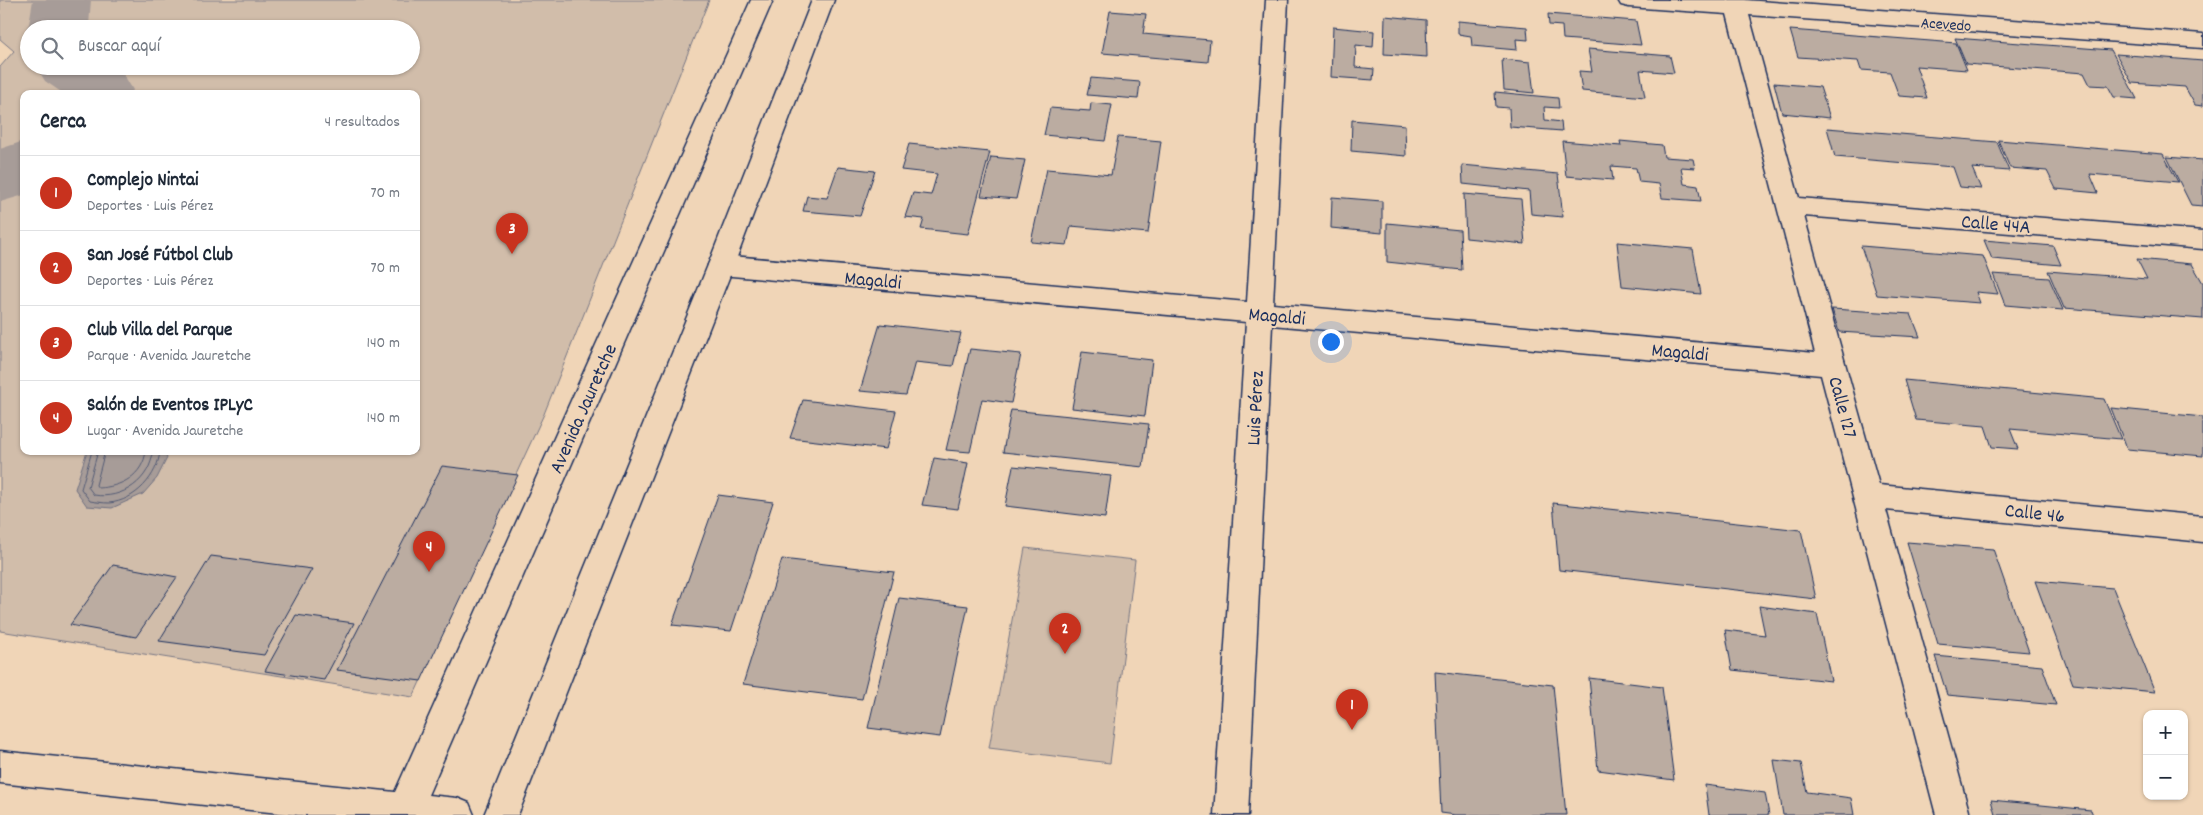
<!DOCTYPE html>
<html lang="es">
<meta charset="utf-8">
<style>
body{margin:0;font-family:Dekko,sans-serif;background:#f6f6f7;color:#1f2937}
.controls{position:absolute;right:15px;bottom:15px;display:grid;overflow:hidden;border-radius:10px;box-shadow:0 1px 4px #0004}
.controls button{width:45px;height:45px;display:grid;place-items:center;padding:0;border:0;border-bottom:1px solid #e0e1e3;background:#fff;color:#1f2937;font:25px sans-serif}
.you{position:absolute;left:1330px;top:341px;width:18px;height:18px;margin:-12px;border:4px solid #fff;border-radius:50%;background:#1a73e8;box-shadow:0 0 0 8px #1a73e833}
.badge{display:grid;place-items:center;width:32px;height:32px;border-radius:50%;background:#c8321e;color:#fff;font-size:16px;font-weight:700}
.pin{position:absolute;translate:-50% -41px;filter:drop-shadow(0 1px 2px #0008)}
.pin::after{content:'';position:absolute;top:26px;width:18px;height:15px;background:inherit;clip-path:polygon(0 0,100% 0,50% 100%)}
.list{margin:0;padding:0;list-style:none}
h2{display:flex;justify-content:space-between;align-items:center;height:65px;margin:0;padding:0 20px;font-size:21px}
h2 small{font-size:16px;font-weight:400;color:#747a83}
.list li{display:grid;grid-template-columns:32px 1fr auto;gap:15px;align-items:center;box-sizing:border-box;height:75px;padding:0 20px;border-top:1px solid #e0e1e3}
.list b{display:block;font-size:19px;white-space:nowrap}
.list p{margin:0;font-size:16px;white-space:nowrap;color:#747a83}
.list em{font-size:16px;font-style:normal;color:#747a83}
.icon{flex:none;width:28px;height:28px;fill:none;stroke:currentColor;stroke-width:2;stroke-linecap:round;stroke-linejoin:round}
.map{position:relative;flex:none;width:2203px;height:815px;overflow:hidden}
.search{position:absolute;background:#fff;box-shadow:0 1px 4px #0004;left:20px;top:20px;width:400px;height:55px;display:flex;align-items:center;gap:12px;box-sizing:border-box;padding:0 18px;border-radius:28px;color:#747a83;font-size:19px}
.panel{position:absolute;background:#fff;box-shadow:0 1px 4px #0004;left:20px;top:90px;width:400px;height:365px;border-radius:10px}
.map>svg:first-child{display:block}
.green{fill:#d1bdaa;stroke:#767684;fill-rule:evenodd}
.water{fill:#a79c98;stroke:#6f7081}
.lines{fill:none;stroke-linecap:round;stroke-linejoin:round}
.shore{stroke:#535b75;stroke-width:1}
.river{fill:#a79c98;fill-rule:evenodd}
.building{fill:#bbaca1;stroke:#1b2f5e}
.minor-casing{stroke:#1b2f5e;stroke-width:3}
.major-casing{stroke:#1b2f5e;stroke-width:3}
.minor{fill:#f0d5b7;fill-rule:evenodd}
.major{fill:#f0d5b7;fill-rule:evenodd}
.labels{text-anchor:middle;stroke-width:4;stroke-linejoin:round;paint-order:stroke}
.far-street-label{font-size:16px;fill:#1b2f5e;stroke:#f0d5b7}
.street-label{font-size:20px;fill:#1b2f5e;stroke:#f0d5b7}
</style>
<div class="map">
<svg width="2203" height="815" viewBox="0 0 2203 815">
<rect width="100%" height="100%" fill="#f0d5b7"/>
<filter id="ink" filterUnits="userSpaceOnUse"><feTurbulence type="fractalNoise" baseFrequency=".02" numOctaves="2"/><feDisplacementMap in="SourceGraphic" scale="10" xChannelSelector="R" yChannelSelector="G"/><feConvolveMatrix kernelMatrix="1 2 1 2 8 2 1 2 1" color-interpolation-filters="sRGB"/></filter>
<g filter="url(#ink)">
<path class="green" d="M0,0H709L544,414L413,697L0,631V67L14,51L0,39ZM29,29H411V66H29ZM24,94H416V451H24Z
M1025,548L1135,560L1110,763L989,748Z"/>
<path class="water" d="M87,451H164L167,458L157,478L143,494L112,508L87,506L75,489Z"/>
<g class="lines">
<path class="shore" d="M92,451L81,489L90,501C96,502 103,503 109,503C135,501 158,476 160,451
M98,451L88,487L94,495C122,500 151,480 153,451
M105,451L96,485L98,488C121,487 143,476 146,451"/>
<path class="river" d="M33,0H91L89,25L87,29H29V33L26,29L29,24Z
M36,66H111L124,75L133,90L131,94H64L45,81Z
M24,141V195L0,202V149Z"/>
</g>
<path class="building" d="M1110,11L1146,14L1143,34L1210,40L1208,62L1102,53Z
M1548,14L1636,21L1641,45L1563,39L1562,26L1549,25Z
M1385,16L1426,20L1427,57L1384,54Z
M1458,21L1527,27L1528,40L1516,39L1517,50L1472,46L1471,36L1458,34Z
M1333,27L1374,31L1373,47L1356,45L1355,67L1374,69L1373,80L1331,77Z
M1790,30L1956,43L1967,70L1916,66L1927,98L1899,96L1890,72L1861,70L1858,61L1798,57Z
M1955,38L2111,50L2137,99L2114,97L2108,86L2090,85L2084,73L1966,64Z
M1588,49L1670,56L1674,73L1640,70L1645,97L1582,91L1579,71L1592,72Z
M2116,54L2203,61V106L2195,105L2185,87L2132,83Z
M1502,59L1530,62L1534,93L1504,90Z
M1091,78L1140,82L1138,99L1087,95Z
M1774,83L1820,87L1830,118L1782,113Z
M1495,92L1558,98L1559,108L1544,107L1545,120L1561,122L1562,131L1510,127L1509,108L1496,107Z
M1091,103L1112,105L1105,141L1044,135L1050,108L1090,111Z
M1352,120L1405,125L1406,156L1351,151Z
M1827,128L1997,142L2009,171L1972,168L1981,189L1960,187L1953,167L1835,157Z
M1118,137L1161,141L1148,233L1071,226L1067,245L1031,242L1047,169L1111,175Z
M1998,140L2163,154L2178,182L2090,174L2098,193L2056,189L2047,171L2010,168Z
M1562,141L1621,146L1620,141L1662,145L1664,157L1693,159L1695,168L1681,167L1684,184L1698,186L1701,201L1662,198L1659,184L1639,182L1636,168L1611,166L1613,180L1566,176Z
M909,144L990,152L968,234L921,229L924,219L905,217L913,193L931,195L937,174L901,170Z
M991,157L1025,160L1016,199L981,196Z
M2167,157L2203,160V206L2191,205Z
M1462,165L1558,174L1563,217L1531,214L1529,191L1463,184Z
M838,167L875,171L860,216L803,211L807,196L827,198Z
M1464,194L1521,199L1525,244L1466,238Z
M1332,197L1382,201V233L1331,228Z
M1387,223L1460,230L1462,270L1387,262Z
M1984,240L2053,246L2061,265L1992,259Z
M1617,242L1693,249L1701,294L1622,286Z
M1861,246L1983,256L1998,294L1976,292L1980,303L1877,295Z
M2137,259L2192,264L2203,283V319L2064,308L2048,271L2147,279Z
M1993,274L2049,278L2063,310L2005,305Z
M1832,309L1911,314L1920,337L1839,332Z
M880,324L961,333L953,366L915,362L906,395L860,391Z
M970,349L1021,354L1011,403L982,399L970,452L946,450Z
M1082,352L1152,360L1145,416L1072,408Z
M1904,380L2104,399L2121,439L2010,429L2018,449L1992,447L1985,426L1916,420Z
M803,400L896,411L886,449L790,438Z
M2111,408L2203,417V456L2127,449Z
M1011,410L1149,424L1143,467L1003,452Z
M934,458L968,463L958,509L922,505Z
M442,466L518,475L421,681L337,670Z
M1013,466L1111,476L1105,518L1005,506Z
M718,495L773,502L731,631L672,625Z
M1553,503L1801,530L1816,599L1559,570Z
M1907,542L1993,549L2029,652L1938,644Z
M211,556L312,569L264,655L159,641Z
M782,559L894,572L862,699L743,684Z
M113,565L177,577L136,637L70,625Z
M2035,581L2113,588L2155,692L2073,684Z
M899,598L968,606L940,737L868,728Z
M1759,606L1817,614L1831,681L1732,670L1725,630L1765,635Z
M296,615L354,623L324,680L265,671Z
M1935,656L2042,666L2056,705L1947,695Z
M1435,672L1553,685L1566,815H1456L1441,813Z
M1589,678L1662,687L1674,780L1598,770Z
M1774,760L1801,763L1807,792L1851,798L1854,815H1783Z
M1705,785L1765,793L1769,815H1709Z
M1991,800L2091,810L2093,815H1995Z"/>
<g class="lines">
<defs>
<path id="minor" d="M1266,0H1288L1273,304L1815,353L1727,14L1629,7L1621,5L1618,0H1745L2203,34V48L1749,15L1799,198L2203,231V249L1804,216L1879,485L2203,516V542L1886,510L1970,815H1936L1821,375L1272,325L1248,815H1214L1246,322L721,275L712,272L708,265L712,258L721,255L1247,302Z"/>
<path id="major" d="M751,0H773L428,795L457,798L469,803L474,815H298L0,783V751L395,792Z
M812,0H834L734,265L518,815H484L708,265Z"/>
</defs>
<use href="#minor" class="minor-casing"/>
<use href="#major" class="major-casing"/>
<use href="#minor" class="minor"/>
<use href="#major" class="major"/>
</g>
</g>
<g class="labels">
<g class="far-street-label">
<text transform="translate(1946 23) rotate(4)" y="6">Acevedo</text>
</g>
<g class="street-label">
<text transform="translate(1996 223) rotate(5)" y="7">Calle 44A</text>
<text transform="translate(873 279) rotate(5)" y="7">Magaldi</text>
<text transform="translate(1277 315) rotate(5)" y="7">Magaldi</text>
<text transform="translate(1680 351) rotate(5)" y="7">Magaldi</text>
<text transform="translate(1844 407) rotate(75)" y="7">Calle 127</text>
<text transform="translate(582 408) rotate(-66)" y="7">Avenida Jauretche</text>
<text transform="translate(1254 408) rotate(-87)" y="7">Luis Pérez</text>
<text transform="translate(2035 512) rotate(6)" y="7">Calle 46</text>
</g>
</g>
</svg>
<div class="controls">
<button>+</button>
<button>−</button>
</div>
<div class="you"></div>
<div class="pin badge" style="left:1352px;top:730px">1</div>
<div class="pin badge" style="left:1065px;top:654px">2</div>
<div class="pin badge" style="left:512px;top:254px">3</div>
<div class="pin badge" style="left:429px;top:572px">4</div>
<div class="search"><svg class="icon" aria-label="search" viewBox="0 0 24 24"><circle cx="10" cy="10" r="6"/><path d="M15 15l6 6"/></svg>Buscar aquí</div>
<section class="panel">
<h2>Cerca<small>4 resultados</small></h2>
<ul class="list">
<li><span class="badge">1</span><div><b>Complejo Nintai</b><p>Deportes · Luis Pérez</p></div><em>70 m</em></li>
<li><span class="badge">2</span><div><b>San José Fútbol Club</b><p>Deportes · Luis Pérez</p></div><em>70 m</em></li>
<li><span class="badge">3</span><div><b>Club Villa del Parque</b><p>Parque · Avenida Jauretche</p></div><em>140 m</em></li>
<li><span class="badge">4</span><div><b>Salón de Eventos IPLyC</b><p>Lugar · Avenida Jauretche</p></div><em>140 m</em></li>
</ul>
</section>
</div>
